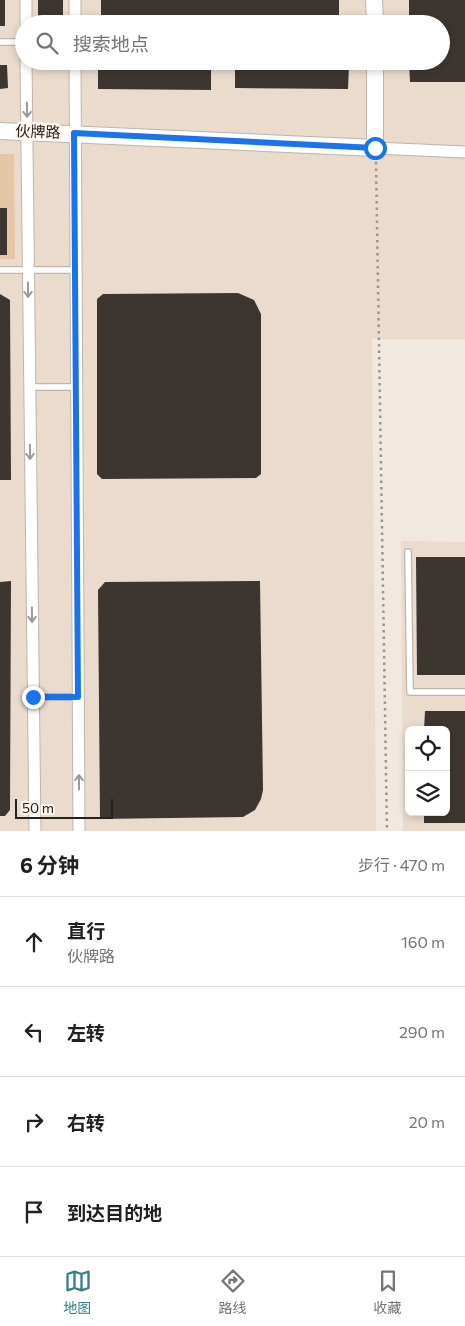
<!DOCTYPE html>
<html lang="zh">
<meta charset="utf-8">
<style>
body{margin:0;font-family:Commissioner,"Noto Sans SC",sans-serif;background:#f2f2f2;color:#202124}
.controls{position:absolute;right:15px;bottom:15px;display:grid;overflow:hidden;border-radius:8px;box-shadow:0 2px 8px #0003}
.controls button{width:45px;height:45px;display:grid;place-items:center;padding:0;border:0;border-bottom:1px solid #e0e0e0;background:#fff;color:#202124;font:25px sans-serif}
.scale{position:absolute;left:15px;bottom:12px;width:98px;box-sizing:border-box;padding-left:5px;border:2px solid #24211e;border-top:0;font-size:14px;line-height:18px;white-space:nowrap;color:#24211e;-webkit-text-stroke:4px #fff5ed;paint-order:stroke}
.stop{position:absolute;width:15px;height:15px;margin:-11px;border:4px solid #1a73e8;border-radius:50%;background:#fff}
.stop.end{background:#1a73e8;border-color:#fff;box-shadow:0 1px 5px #0008}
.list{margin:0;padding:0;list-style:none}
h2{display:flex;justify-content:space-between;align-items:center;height:65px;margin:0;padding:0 20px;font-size:21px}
h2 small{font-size:16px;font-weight:400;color:#757577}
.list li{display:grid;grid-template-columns:32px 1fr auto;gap:15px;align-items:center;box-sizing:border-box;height:90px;padding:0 20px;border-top:1px solid #e0e0e0}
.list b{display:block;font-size:19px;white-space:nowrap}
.list p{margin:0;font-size:16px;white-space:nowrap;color:#757577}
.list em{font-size:16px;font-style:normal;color:#757577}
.icon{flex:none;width:28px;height:28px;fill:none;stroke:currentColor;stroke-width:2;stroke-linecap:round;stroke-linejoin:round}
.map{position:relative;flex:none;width:465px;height:831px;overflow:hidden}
.search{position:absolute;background:#fff;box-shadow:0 2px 8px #0003;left:15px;right:15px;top:15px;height:55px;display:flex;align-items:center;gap:12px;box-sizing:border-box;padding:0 18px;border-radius:28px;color:#757577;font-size:19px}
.sheet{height:425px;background:#fff}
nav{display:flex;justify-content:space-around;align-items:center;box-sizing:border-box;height:70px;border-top:1px solid #e0e0e0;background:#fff;font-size:14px;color:#757577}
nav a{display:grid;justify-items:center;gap:2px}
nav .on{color:#377f87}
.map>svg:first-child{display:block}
.built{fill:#eadbcd;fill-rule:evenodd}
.green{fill:#e5c7a8}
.building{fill:#3d3630}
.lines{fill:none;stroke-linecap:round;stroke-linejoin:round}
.lane-casing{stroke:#bdb5ac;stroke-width:8}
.street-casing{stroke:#bdb5ac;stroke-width:13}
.secondary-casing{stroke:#bdb5ac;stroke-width:18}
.path{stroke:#9b958f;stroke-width:2.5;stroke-dasharray:2.5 4;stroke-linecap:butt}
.lane{stroke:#fff;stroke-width:5.5}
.street{stroke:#fff;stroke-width:11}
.secondary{stroke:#fff;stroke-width:16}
.oneway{stroke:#9c9b9a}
.route{stroke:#1a73e8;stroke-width:6}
.labels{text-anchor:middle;stroke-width:5;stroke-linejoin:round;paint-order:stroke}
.street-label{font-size:15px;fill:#24211e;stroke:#fff5ed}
</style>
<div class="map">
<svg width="465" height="831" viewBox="0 0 465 831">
<rect width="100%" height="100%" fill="#f1e8e0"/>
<path class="built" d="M0,0H465V339H372L376,831H0ZM24,24H441V61H24Z
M401,541L465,542V831H403ZM409,730H446V812H409Z"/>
<path class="green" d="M0,154H14L15,259H0Z"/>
<path class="building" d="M0,0H5V26H0Z
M38,0H63V24H38Z
M101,0H339V24H101Z
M409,0H465V82H410L409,61H441V24H409Z
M235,64L349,65L348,89L235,88Z
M0,65H7L8,88L0,89Z
M98,65L211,66V90L98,89Z
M0,208H7V255H0Z
M238,293L254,300L261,314V474L256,478L102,479L97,474V299L103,294Z
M0,294L10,300L11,480H0Z
M416,557H465V675H417Z
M11,581L10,810L5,816H0V582Z
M260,581L263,790L261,799L255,810L243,817L100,819L98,590L105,582Z
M425,711H465V823H424V812H446V730H424Z"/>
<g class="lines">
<defs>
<path id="lane" d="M0,42H24
M0,270H76
M29,387H77
M408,552L410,692H465
M33,697H78"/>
<path id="street" d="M26,0V24
M75,24V0
M26,61L35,831
M75,61L79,831
M375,148L465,152"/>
<path id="secondary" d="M374,0L375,24
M0,131L375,148V61"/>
</defs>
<use href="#lane" class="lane-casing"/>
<use href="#street" class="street-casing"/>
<use href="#secondary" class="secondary-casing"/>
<path class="path" d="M376,162L387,831"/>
<use href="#lane" class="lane"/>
<use href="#street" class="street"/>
<use href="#secondary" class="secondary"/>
</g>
<defs><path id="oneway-shaft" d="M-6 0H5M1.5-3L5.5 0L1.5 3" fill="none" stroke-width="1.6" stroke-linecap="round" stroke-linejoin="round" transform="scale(1.25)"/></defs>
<g class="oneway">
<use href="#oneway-shaft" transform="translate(27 110) rotate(89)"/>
<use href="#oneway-shaft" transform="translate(28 290) rotate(89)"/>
<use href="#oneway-shaft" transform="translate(30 452) rotate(89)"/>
<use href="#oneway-shaft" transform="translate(32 615) rotate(89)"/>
<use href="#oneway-shaft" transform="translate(79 782) rotate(-90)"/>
</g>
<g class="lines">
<path class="route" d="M33,697H78L74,133L375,148"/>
</g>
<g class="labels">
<g class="street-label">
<text transform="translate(38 132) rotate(2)" y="5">伙牌路</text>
</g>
</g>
</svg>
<div class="controls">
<button><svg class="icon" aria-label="locate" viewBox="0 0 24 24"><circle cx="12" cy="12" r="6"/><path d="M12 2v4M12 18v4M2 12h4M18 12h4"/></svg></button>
<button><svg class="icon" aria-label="layers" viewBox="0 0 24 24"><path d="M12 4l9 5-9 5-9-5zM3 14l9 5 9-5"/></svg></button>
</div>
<div class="scale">50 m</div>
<div class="stop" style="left:375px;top:148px"></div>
<div class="stop end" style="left:33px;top:697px"></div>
<div class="search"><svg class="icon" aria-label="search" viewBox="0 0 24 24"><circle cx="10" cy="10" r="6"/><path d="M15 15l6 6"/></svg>搜索地点</div>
</div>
<section class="sheet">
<h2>6 分钟<small>步行 · 470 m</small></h2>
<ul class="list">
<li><svg class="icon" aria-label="ahead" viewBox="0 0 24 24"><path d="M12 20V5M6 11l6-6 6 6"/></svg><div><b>直行</b><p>伙牌路</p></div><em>160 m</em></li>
<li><svg class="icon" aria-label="left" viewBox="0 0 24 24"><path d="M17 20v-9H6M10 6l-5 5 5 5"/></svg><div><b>左转</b></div><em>290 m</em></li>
<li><svg class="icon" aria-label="right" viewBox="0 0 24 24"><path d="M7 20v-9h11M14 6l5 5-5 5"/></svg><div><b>右转</b></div><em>20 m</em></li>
<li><svg class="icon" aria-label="arrive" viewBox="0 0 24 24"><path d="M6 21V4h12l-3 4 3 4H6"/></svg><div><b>到达目的地</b></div></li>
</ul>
</section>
<nav>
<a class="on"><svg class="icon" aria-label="map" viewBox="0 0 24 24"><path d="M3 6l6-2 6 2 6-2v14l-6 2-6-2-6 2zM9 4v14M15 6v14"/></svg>地图</a>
<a><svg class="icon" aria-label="directions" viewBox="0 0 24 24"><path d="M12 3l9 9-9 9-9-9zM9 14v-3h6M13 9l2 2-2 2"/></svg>路线</a>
<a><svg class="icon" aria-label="saved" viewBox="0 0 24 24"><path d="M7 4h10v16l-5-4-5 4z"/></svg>收藏</a>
</nav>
